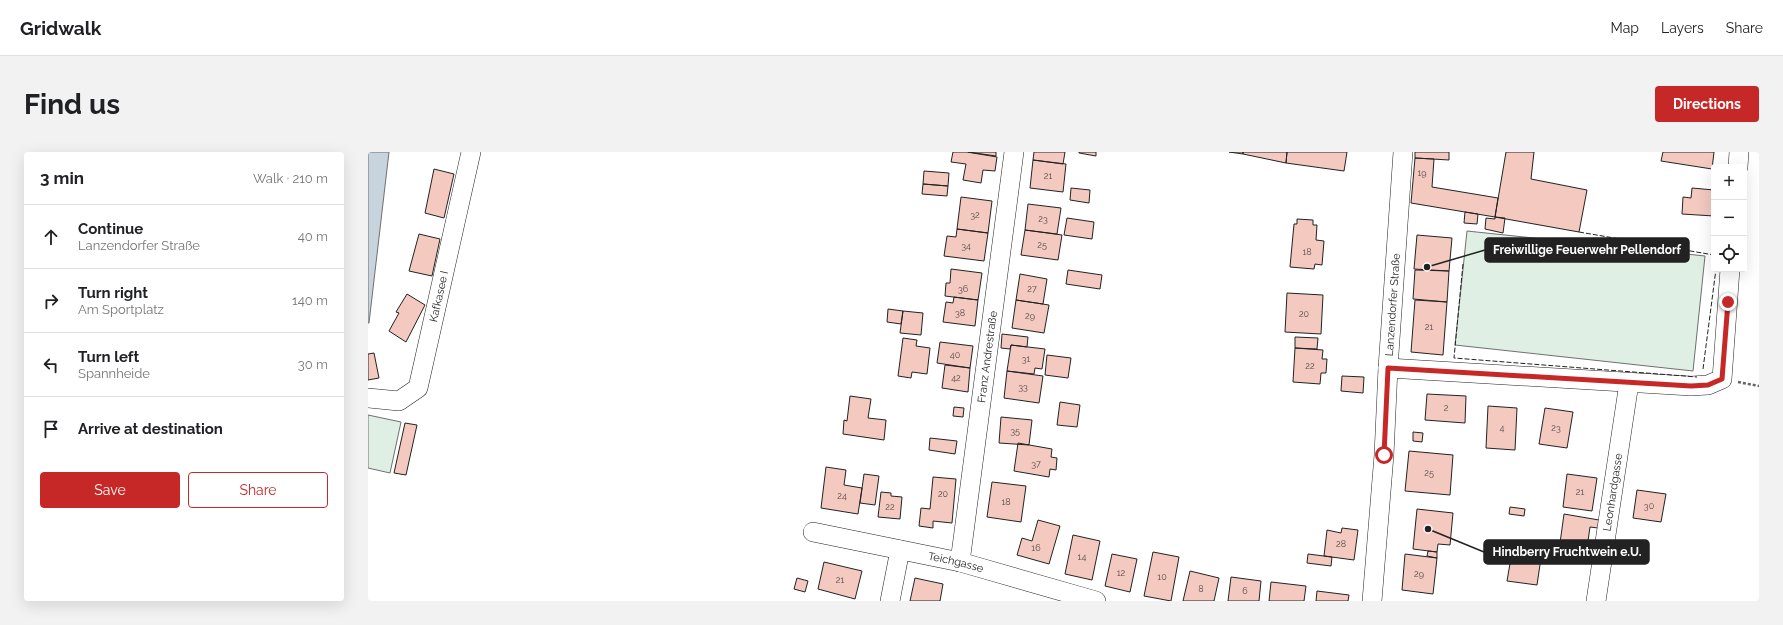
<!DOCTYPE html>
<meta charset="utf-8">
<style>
body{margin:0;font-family:Raleway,sans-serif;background:#f2f2f2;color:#202124}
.controls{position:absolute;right:12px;top:12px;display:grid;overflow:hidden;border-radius:4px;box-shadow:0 4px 16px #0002}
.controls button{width:36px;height:36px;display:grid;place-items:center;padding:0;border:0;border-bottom:1px solid #e0e0e0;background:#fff;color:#202124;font:20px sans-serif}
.stop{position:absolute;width:12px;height:12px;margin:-9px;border:3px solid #c62828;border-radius:50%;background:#fff}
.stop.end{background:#c62828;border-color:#fff;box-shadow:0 1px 4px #0008}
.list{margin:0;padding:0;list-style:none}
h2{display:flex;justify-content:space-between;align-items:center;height:52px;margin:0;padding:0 16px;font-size:17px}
h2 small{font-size:13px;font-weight:400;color:#757577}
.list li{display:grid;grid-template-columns:26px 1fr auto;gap:12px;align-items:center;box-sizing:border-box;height:64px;padding:0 16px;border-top:1px solid #e0e0e0}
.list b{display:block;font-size:15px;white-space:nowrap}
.list p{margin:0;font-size:13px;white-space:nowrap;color:#757577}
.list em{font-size:13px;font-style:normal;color:#757577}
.actions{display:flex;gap:8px;padding:12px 16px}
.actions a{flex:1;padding:9px 0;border:1px solid #c62828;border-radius:4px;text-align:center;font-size:14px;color:#c62828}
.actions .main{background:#c62828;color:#fff}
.icon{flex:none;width:22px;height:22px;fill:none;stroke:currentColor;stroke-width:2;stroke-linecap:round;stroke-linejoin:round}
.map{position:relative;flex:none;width:1391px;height:449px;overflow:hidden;border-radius:4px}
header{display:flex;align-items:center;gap:24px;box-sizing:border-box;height:56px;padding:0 20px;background:#fff;border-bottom:1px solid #e0e0e0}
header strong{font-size:19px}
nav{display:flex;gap:22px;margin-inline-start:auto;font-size:14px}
.intro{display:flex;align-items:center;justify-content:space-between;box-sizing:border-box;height:96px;padding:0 24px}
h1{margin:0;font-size:28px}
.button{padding:10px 18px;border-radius:4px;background:#c62828;color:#fff;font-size:14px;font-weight:700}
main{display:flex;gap:24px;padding:0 24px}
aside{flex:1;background:#fff;border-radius:4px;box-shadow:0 4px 16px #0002}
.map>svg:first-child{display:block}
.green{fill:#e0efe3;stroke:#6f6f6f}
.water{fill:#c7d3dd;stroke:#6f6f6f}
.building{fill:#f3c9c0;stroke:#222}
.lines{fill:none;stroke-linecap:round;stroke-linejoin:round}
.minor-casing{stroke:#222;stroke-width:20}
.path{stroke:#646464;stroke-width:2.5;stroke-dasharray:3 2;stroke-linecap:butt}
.minor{stroke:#fff;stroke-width:19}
.fence{stroke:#222;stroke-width:1;stroke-dasharray:5 2;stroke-linecap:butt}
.route{stroke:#c62828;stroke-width:5}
.labels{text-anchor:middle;stroke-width:3;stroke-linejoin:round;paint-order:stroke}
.number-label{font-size:9px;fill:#564c4a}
.street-label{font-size:11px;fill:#222;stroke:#fff}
.leader{fill:none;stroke:#222;stroke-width:1.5}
.callout-dot{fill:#222;stroke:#fff;stroke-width:1.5}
.callout{fill:#222;stroke:#222;stroke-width:1.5}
.callout-label{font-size:12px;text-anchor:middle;font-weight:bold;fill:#fff}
</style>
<header>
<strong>Gridwalk</strong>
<nav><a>Map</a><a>Layers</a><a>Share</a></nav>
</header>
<div class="intro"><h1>Find us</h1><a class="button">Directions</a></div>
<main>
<aside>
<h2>3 min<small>Walk · 210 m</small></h2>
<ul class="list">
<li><svg class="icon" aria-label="ahead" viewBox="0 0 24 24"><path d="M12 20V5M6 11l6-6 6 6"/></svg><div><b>Continue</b><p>Lanzendorfer Straße</p></div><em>40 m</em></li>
<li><svg class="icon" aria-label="right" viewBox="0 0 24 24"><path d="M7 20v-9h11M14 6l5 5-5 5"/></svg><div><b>Turn right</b><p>Am Sportplatz</p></div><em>140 m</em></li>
<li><svg class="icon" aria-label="left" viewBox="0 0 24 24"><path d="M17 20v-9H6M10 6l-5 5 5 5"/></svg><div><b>Turn left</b><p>Spannheide</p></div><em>30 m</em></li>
<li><svg class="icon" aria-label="arrive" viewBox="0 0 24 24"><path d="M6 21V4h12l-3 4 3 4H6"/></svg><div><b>Arrive at destination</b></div></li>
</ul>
<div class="actions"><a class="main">Save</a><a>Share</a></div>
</aside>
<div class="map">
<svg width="1391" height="449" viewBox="0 0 1391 449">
<rect width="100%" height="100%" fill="#fff"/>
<path class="green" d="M1099,79L1337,104L1325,219L1087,193Z
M0,263L33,270L22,321L0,316Z"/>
<path class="water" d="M0,0H21L1,171H0Z"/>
<path class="building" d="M585,0H599L629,5L627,19L615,18L613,31L595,28L598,12L583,10Z
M600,0H628V4Z
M666,0H697L695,12L665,8Z
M711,0H728V4L711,1Z
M861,0H875V2Z
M875,0H919L918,11L875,2Z
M919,0H979L976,19L918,11Z
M1047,0H1081V8L1047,6Z
M1138,0H1166L1163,27L1219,38L1211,80L1127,65Z
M1295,0H1346L1344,17L1293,9Z
M1047,6L1066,7L1064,35L1130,46L1127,65L1043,51Z
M665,8L698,12L695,40L662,36Z
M66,17L86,22L76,66L57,61Z
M556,19L581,21L580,34L555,32Z
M555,32L580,34L579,44L554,42Z
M703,36L722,38L721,51L702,48Z
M1324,36L1346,38V64L1314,62L1315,45L1323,46Z
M593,45L624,49L620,81L589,77Z
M660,52L693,56L689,82L657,78Z
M1097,60L1110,62L1109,72L1096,71Z
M1127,65L1137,66L1135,81L1117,77L1118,66L1127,67Z
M699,66L726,70L724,87L696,83Z
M929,67L945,68V73H949L948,88L956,89L954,113L947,112L946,117L922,115L926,72H929Z
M589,77L620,81L616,109L576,104L579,84L588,85Z
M657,78L694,83L690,108L653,103Z
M51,82L72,87L64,124L41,119Z
M1049,83L1084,86L1081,119L1046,117Z
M583,117L614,121L610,148L577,144L578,131H582Z
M700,118L734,123L732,137L698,132Z
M1047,118L1081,119L1079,150L1045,147Z
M652,122L679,127L675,152L648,148Z
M919,141L955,143L953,182L917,180Z
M39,142L57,153L38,190L21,179L31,161L28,160Z
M586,145L610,148L607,174L575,170L578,150L585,151Z
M648,148L681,153L676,181L644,176Z
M1047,148L1079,150L1075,203L1043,200Z
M520,157L535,159L533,172L519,170Z
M535,159L555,161L553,183L532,181Z
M634,182L660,185L659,195L643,193L642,197L633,196Z
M927,185L950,186L949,197L927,196Z
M535,186L549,188L548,194L562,196L559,222L544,220L543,226L530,224Z
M572,190L605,194L602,216L569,211Z
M643,193L677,197L674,217L667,216L666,222L639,219Z
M927,196L955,198L954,207H959L958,221H953L952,232L925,230Z
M6,201L11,226L0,228V202Z
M679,203L703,206L700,226L677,223Z
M577,213L602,216L600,240L574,236Z
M639,219L675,224L671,251L636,246Z
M974,224L996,225L995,241L973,239Z
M1059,242L1098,244L1097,271L1057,268Z
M482,244L503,247L500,266L518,268L516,288L475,282L476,268L479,269Z
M692,250L712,253L709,275L689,273Z
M1120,254L1149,256L1147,298L1118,296Z
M586,255L596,256L595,265L585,264Z
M1177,256L1205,260L1199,296L1171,292Z
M633,265L664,268L661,293L631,291Z
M37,271L49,273L38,323L26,321Z
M1045,280L1055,281L1054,290L1045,289Z
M562,286L589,289L587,302L561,298Z
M650,291L684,297L683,305L689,306L688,318L682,317L681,325L646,319Z
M1041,299L1085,303L1082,343L1037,339Z
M458,315L478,318L476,333L494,336L490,362L453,356Z
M496,322L511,324L507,353L492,351Z
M1199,322L1229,326L1224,359L1195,355Z
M565,325L588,327L584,371L565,369V376L551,374L553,356L562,357Z
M624,330L658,334L653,370L619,365Z
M1269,338L1298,342L1293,370L1265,366Z
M513,340L523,341V344L534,345L532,367L510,365Z
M1142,355L1157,357L1156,364L1141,362Z
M1049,357L1085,361L1082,393L1070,392L1069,400L1045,397Z
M1196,362L1231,368L1230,376L1222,375L1219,396L1192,391Z
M670,368L692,374L681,412L649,403L654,386L664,389Z
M974,376L990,378L986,408L956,404L959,378L973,381Z
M705,383L732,389L724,428L697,422Z
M1145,394L1174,399L1169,433L1139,429Z
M1060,399L1069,400V406L1059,404Z
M785,400L811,405L803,449L776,444Z
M744,402L769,407L762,440L737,434Z
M940,402L964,405L963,414L939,411Z
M1037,402L1069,406L1065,442L1034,438Z
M456,410L494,419L487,447L450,437Z
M822,419L851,426L846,449H815Z
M863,425L893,429L891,449H860Z
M429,426L440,429L437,440L426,437Z
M547,426L575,432L572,449H542Z
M903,430L938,434L936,449H901Z
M949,439L981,443L980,449H948Z"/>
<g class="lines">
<defs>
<g id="minor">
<path d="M1370,15L1371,0"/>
<path d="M1020,216L1323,234L1340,233L1354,227L1362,117"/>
<path id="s1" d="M0,246L31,249L50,236L103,0"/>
<path id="s2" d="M445,380L592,410L728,449"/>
<path id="s3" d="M592,410L646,0"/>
<path d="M522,449L532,398"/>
<path id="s4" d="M1004,449L1016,303L1020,216L1035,0"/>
<path id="s5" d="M1228,449L1261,231"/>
</g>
</defs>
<use href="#minor" class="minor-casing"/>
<path class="path" d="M1370,230L1391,234"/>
<use href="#minor" class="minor"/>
<path class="fence" d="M1211,80L1346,103
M1095,112L1086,206L1329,225
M1335,217L1348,117"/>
</g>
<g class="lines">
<path class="route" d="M1016,303L1020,216L1323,234L1340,233L1354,227L1360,150"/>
</g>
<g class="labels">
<g class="number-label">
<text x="1054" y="24">19</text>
<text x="680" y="27">21</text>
<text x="607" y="66">32</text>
<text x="675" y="70">23</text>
<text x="674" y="96">25</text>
<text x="598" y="97">34</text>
<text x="939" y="103">18</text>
<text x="595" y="140">36</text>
<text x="664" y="140">27</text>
<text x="592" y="164">38</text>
<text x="936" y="165">20</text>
<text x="662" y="167">29</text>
<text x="1061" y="178">21</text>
<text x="587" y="206">40</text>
<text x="658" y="210">31</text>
<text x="942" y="217">22</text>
<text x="588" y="229">42</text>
<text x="655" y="238">33</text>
<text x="1078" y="259">2</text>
<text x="1134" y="279">4</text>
<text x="1188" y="279">23</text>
<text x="647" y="282">35</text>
<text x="668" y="315">37</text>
<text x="1061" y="324">25</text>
<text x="1212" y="343">21</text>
<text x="575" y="345">20</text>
<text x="474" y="347">24</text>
<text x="638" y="353">18</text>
<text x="1281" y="357">30</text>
<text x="522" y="358">22</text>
<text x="973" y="395">28</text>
<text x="668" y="399">16</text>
<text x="714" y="408">14</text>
<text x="753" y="424">12</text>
<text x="1051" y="425">29</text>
<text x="794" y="428">10</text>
<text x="472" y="431">21</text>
<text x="833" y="440">8</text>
<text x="877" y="442">6</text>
</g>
<g class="street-label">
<text dy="4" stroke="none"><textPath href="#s1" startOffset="148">Kafkasee I</textPath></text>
<text dy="4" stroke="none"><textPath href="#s4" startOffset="297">Lanzendorfer Straße</textPath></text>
<text dy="4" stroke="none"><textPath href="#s3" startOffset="207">Franz Andrestraße</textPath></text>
<text dy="4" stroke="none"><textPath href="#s5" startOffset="110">Leonhardgasse</textPath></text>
<text dy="4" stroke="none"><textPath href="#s2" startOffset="146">Teichgasse</textPath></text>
</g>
</g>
<path class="leader" d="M1059 115L1117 98M1060 377L1116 400"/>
<g class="callout-dot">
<circle cx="1059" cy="115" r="4"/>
<circle cx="1060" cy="377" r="4"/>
</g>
<g class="callout">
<rect x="1117" y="86" width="204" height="24" rx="4"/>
<rect x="1116" y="388" width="165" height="24" rx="4"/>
</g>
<g class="callout-label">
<text x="1219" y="102">Freiwillige Feuerwehr Pellendorf</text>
<text x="1199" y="404">Hindberry Fruchtwein e.U.</text>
</g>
</svg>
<div class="controls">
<button>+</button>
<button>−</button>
<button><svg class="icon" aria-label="locate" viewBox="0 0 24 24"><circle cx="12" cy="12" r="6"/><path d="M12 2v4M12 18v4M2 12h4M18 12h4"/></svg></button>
</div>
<div class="stop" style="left:1016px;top:303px"></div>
<div class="stop end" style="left:1360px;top:150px"></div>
</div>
</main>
